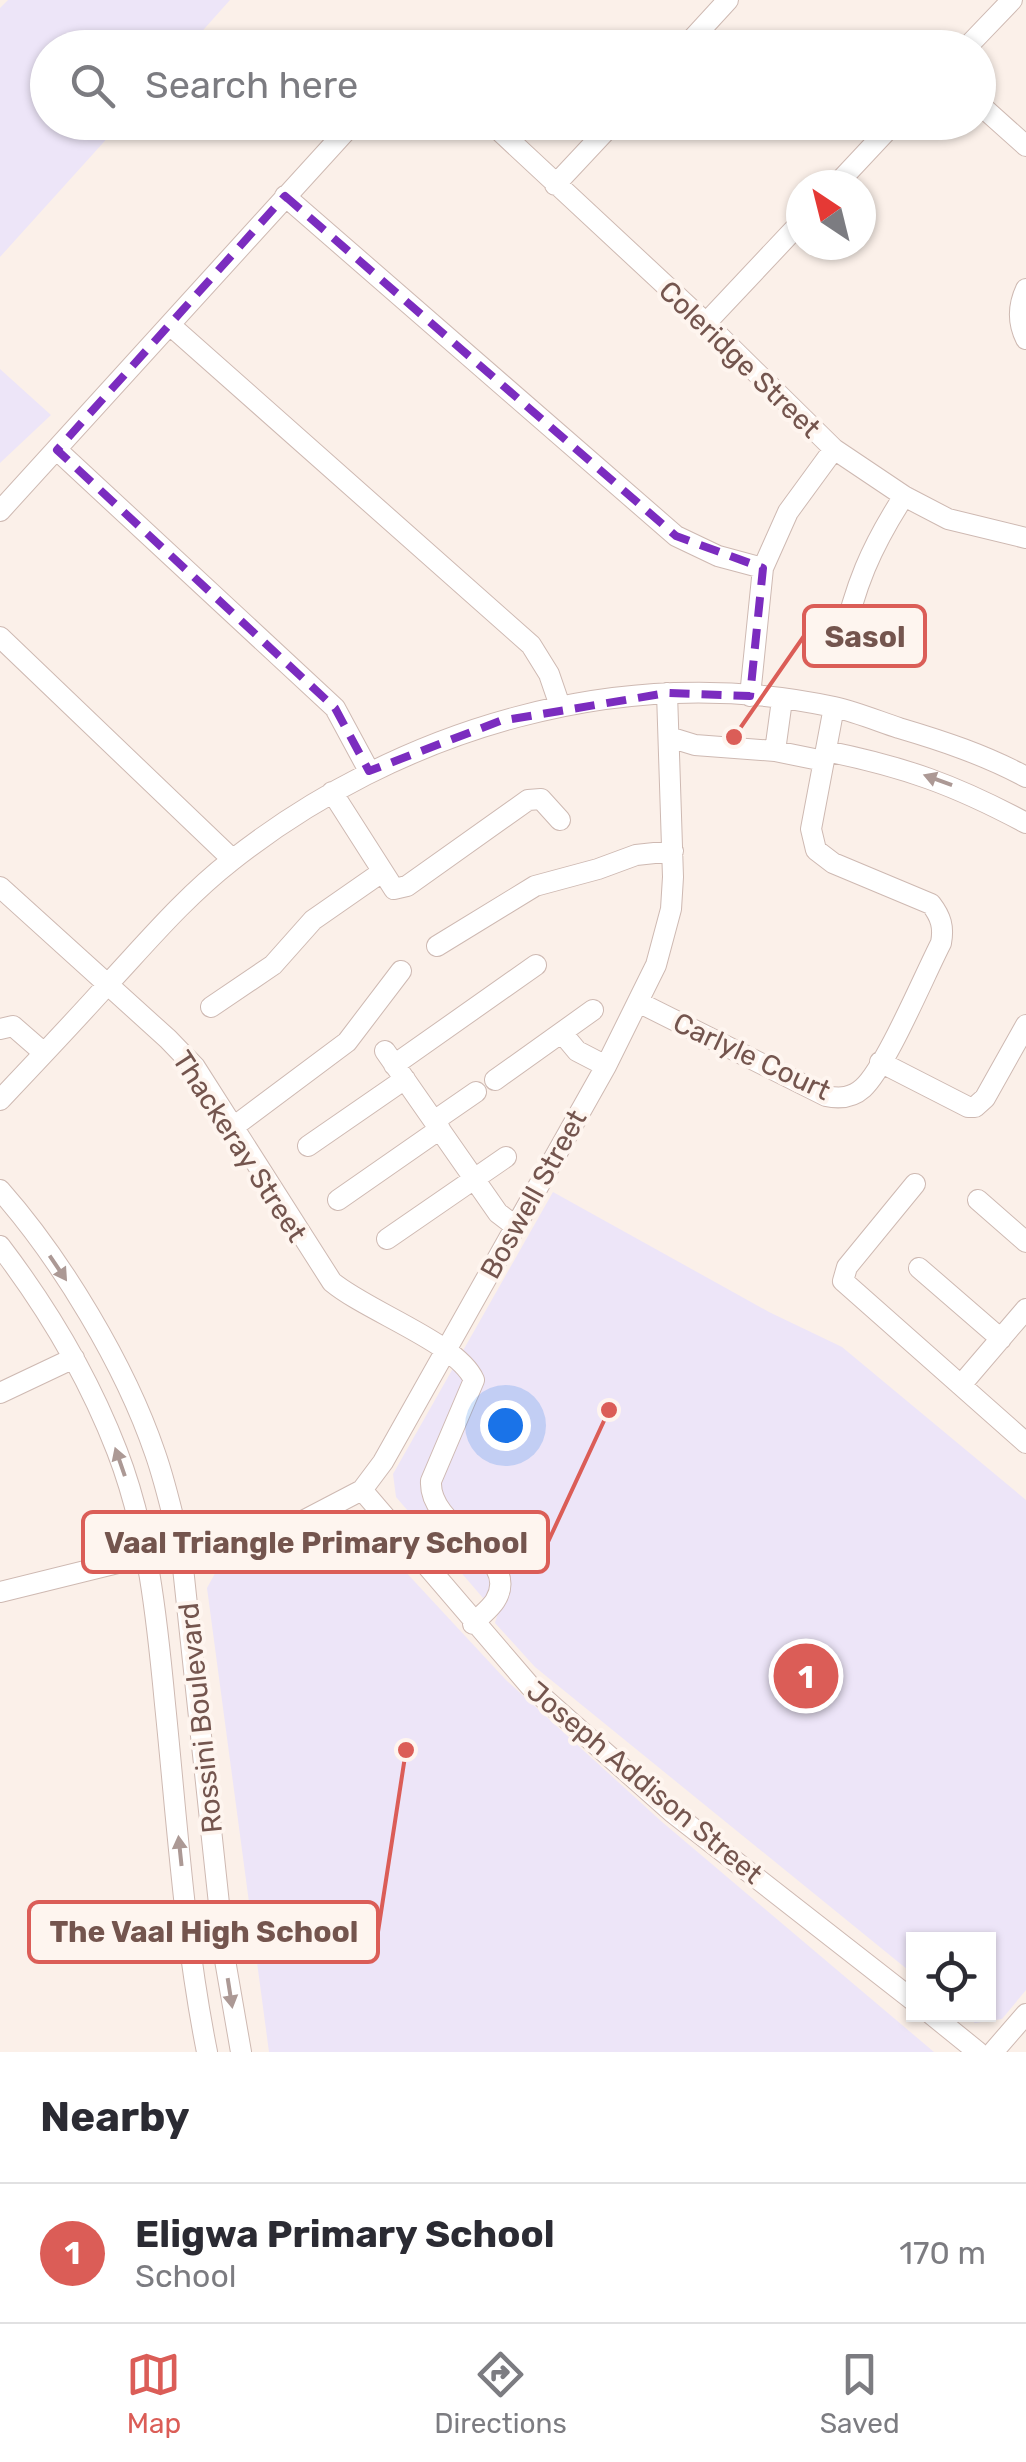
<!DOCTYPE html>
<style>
body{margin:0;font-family:Rubik,sans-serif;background:#f7f7f7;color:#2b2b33}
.controls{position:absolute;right:30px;bottom:30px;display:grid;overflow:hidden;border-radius:0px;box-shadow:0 2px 8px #0004}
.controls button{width:90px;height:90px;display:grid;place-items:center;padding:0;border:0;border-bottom:2px solid #e1e1e2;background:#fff;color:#2b2b33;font:50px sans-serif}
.compass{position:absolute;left:786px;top:170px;width:90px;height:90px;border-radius:50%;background:#fff;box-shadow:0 2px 8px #0004;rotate:325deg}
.you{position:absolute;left:505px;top:1425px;width:35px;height:35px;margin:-25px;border:8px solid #fff;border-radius:50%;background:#1a73e8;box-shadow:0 0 0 15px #1a73e833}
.badge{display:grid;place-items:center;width:65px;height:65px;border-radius:50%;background:#db5d57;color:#fff;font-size:32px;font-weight:700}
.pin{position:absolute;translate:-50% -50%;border:5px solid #fff;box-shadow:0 2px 10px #0006}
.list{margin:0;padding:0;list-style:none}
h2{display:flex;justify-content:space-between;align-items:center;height:130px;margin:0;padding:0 40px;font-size:42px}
h2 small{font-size:32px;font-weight:400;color:#7c7c81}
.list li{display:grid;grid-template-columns:65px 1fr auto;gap:30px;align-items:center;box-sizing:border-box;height:140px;padding:0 40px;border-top:2px solid #e1e1e2}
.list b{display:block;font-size:38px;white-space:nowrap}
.list p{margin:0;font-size:32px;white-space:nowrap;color:#7c7c81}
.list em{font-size:32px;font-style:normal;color:#7c7c81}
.icon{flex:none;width:55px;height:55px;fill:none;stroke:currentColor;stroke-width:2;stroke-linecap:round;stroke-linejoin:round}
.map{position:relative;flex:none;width:1026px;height:2052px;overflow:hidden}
.search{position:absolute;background:#fff;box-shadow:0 2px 8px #0004;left:30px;right:30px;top:30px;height:110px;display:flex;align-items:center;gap:25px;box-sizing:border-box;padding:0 35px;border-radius:55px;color:#7c7c81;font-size:38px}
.sheet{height:270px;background:#fff}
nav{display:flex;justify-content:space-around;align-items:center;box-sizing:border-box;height:140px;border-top:2px solid #e1e1e2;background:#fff;font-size:28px;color:#7c7c81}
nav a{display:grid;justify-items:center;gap:5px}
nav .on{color:#db5d57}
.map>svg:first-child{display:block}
.education{fill:#ede5f8}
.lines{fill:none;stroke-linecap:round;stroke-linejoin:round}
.minor-casing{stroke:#ceb9b2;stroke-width:22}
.minor{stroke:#fff;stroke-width:20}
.oneway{fill:#ac9995}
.marked{fill:none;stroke:#7b2cbf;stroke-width:8;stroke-dasharray:20 12;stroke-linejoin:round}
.labels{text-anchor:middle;stroke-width:8;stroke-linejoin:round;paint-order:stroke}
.street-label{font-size:28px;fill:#74554e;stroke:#fef5ef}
.leader{fill:none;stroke:#db5d57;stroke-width:4}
.callout-dot{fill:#db5d57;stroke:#fef5ef;stroke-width:4}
.callout{fill:#fef5ef;stroke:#db5d57;stroke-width:4}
.callout-label{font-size:30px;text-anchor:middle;font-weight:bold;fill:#74554e}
</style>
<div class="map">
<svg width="1026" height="2052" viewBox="0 0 1026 2052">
<rect width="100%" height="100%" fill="#fbf0e9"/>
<path class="education" d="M8,0H230L188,47L48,48V122L121,123L0,257V8Z
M0,369L51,415L0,463Z
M553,1192L769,1312L842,1347L1026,1500V1990L1002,2019L975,2023L964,2015L988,2014V1940H914L913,1974L535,1667L495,1623L500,1606L489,1594L483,1598L396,1497L393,1474Z
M363,1526L506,1680L661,1821L934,2052H269L207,1588L224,1557Z"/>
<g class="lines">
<defs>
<path id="minor" d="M684,48L728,0
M966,48L1012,0
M978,103L1026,146
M490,122L706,323L834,449L904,496L948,519L1026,538
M555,185L614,122
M836,185L895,122
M285,196L676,536L718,556L763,568
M1026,289C1018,306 1018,323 1026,339
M706,323L801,222
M170,325L531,645L549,674L560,706
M57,450L335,708L369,771
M0,511L354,122
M0,637L232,859
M842,646C854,587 871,547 904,496
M750,696L763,568L788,512L834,449
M669,737L695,745L775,751L782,700
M775,751L824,761
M826,751C905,767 955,785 1026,823
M332,792L394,889L407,886L528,800L541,799L560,820
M0,887L168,1039L195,1067L332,1282C368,1312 458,1343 474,1380L431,1481C428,1531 524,1555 495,1601C490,1609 480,1616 473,1624
M437,946L535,886L598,869L636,855L673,851
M640,1003L826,1096C840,1099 852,1098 863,1088C886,1067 924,976 941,943C944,927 941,917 931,904L833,863L816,850L811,829L834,707
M211,1007L273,965L313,920L382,872
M0,1029L13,1026L44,1053
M562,1033L577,1051L606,1066
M385,1051L498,1213L515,1226
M880,1062L968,1107H975L985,1098L1026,1025
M394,1065L536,965
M495,1080L593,1010
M0,1100C36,1062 73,1023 108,984C148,941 185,897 231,861C398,729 623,661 834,707C856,712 878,721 899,728C943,741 985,755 1026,777
M434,1121L476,1092
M232,1128L347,1042L401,971
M308,1146L405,1079
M915,1184L847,1267L843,1281L1026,1443
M0,1190C61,1259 125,1365 155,1453C166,1484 173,1517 181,1549L225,1960L241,2052
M338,1200L440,1129
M978,1200L1026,1242
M387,1239L506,1157
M0,1246C48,1309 88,1376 117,1451C148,1531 157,1619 165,1704C177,1820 184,1937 207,2052
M919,1268L1001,1339
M961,1385L1026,1309
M0,1393L74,1358
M362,1490L530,1686L672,1812L914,2001
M0,1592L146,1556L295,1525L362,1490L383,1462L606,1066L656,965L671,909L673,877L667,693
M931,2014L978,2052
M993,2052L1026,2014"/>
</defs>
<use href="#minor" class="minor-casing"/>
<use href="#minor" class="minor"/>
</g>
<defs><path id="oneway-solid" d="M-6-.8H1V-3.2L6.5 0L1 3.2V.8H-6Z" transform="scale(2.5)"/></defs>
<g class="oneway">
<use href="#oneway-solid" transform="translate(938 780) rotate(-160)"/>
<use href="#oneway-solid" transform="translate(58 1268) rotate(56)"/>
<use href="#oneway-solid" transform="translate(120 1462) rotate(-109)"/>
<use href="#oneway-solid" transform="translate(180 1851) rotate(-96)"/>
<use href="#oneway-solid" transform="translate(230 1993) rotate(81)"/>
</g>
<path class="marked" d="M285,196L676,536L763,568L750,696L667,693L500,721L369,771L335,708L57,450Z"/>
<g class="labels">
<g class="street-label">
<text transform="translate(740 359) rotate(44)" y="10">Coleridge Street</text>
<text transform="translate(752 1056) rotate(25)" y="10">Carlyle Court</text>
<text transform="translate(240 1146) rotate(57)" y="10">Thackeray Street</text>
<text transform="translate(533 1194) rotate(-61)" y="10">Boswell Street</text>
<text transform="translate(200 1718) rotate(-96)" y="10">Rossini Boulevard</text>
<text transform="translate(645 1782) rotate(40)" y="10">Joseph Addison Street</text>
</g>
</g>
<path class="leader" d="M734 737L804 636M609 1410L548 1542M406 1750L378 1932"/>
<g class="callout-dot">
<circle cx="734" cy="737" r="10"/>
<circle cx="609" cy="1410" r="10"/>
<circle cx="406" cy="1750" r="10"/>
</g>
<g class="callout">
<rect x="804" y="606" width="121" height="60" rx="10"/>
<rect x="83" y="1512" width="465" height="60" rx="10"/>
<rect x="29" y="1902" width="349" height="60" rx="10"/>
</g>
<g class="callout-label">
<text x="865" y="647">Sasol</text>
<text x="316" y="1553">Vaal Triangle Primary School</text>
<text x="204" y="1942">The Vaal High School</text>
</g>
</svg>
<div class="controls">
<button><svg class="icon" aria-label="locate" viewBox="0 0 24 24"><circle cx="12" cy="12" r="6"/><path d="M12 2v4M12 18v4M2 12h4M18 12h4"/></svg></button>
</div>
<svg class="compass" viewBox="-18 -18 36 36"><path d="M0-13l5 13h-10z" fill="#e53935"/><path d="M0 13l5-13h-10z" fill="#7c7c81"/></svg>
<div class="you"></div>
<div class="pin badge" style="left:806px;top:1676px">1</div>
<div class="search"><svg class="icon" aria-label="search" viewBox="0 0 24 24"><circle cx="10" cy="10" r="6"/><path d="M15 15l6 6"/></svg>Search here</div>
</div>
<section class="sheet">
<h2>Nearby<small></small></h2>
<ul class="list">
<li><span class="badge">1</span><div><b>Eligwa Primary School</b><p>School</p></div><em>170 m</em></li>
</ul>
</section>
<nav>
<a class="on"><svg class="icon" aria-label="map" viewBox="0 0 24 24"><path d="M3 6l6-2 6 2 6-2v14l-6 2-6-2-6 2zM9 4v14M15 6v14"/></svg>Map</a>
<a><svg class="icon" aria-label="directions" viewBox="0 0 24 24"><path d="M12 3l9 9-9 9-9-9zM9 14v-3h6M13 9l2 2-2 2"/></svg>Directions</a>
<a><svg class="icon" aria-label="saved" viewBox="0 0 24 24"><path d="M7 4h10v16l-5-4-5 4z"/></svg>Saved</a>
</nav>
